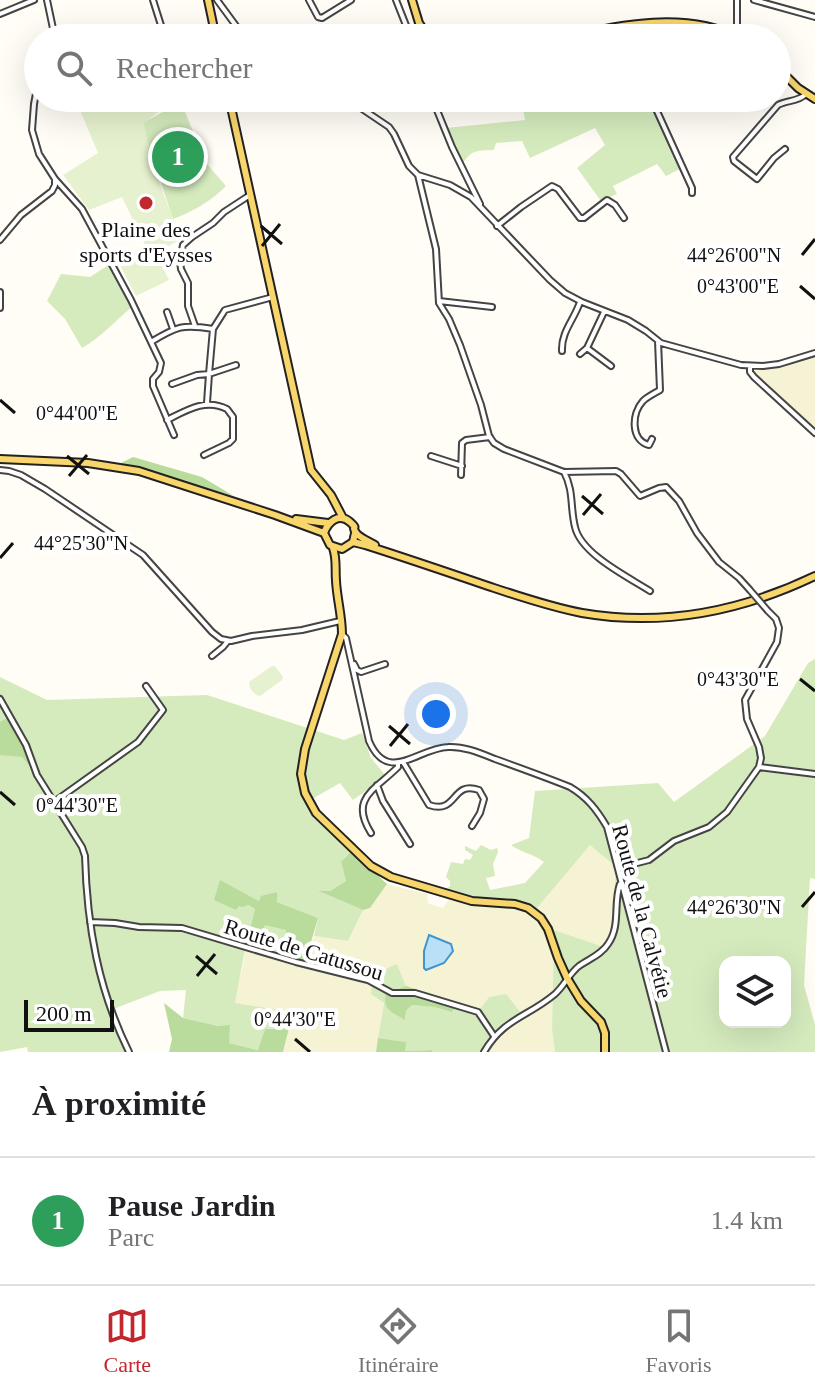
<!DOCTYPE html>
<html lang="fr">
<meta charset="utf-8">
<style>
body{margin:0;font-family:"Times New Roman",serif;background:#f2f2f2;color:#202124}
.controls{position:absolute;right:24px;bottom:24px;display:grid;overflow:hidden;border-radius:16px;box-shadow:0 8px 32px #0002}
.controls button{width:72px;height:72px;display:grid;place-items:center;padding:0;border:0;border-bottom:2px solid #e0e0e0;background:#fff;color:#202124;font:40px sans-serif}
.scale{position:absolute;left:24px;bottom:20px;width:90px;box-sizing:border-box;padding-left:8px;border:4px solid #111;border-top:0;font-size:22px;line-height:28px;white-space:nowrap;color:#111;-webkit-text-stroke:6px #fff;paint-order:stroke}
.you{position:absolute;left:436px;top:714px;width:28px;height:28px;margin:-20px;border:6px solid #fff;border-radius:50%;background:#1a73e8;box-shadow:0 0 0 12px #1a73e833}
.badge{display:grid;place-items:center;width:52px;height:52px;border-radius:50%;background:#c4262e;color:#fff;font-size:26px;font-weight:700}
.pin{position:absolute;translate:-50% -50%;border:4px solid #fff;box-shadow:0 2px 8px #0006}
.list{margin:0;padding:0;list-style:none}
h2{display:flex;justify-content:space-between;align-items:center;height:104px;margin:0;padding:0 32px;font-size:34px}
h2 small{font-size:26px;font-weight:400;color:#757577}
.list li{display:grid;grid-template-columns:52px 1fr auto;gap:24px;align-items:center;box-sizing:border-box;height:128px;padding:0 32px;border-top:2px solid #e0e0e0}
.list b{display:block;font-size:30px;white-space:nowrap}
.list p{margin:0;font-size:26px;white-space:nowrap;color:#757577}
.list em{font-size:26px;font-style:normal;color:#757577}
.icon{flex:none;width:44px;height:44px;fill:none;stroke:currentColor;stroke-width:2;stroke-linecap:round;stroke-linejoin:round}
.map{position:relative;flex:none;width:815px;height:1052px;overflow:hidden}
.search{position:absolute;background:#fff;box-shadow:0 8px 32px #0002;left:24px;right:24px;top:24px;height:88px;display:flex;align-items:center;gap:20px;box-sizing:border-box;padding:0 28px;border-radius:44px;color:#757577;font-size:30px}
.sheet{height:232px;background:#fff}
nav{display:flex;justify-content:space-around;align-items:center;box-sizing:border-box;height:112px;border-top:2px solid #e0e0e0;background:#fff;font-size:22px;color:#757577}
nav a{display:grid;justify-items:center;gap:4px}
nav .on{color:#c4262e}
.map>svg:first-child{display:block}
.farmland{fill:#f6f3d4}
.green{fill:#d5ebbd;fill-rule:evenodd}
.forest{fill:#b9dc9c}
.pitch{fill:#e6f2cf}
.water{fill:#b9e0f7;stroke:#3f96cf;stroke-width:2}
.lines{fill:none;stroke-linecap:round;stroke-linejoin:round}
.minor-casing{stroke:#444;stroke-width:8}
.major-casing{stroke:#222;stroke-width:10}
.minor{stroke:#fff;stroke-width:4}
.major{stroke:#f9d66b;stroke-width:6}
.minor-bridge-casing{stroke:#444;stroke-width:8;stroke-linecap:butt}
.minor-bridge{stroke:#fff;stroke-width:4}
.ticks{fill:none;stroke:#111;stroke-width:3}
.poi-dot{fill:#c4262e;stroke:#fff;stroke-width:3}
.labels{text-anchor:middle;stroke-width:8;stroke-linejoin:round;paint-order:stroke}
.poi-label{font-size:22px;fill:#111;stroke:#fff}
.street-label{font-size:22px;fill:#111;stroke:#fff}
.ticks-label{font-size:20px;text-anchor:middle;fill:#111;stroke:#fff;stroke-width:8;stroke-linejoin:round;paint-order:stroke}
</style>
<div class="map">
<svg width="815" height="1052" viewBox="0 0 815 1052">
<rect width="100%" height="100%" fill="#fffdf5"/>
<path class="farmland" d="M815,355V431L752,371V369L772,367Z
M591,845L616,868L612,928L604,947L554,930L552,1029L555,1052H488L498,1038L521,1013L489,997L480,1009L406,986L397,964L371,994L384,1002L376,1052H283L289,1028H280L281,1021L234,1003L243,965L246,944L305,962L314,936L348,941L363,910L370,908L387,884L427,894L428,903L443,908L449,899L512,909Z"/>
<path class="green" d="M521,98H648L666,131L680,169L666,176L657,164L613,186L617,194L601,201L577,168L605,145L595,128L530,158L522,141L496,143L494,150C478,151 472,149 463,163L446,128L525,120Z
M181,102L206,163L226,186C210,202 194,211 173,219L146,138L143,123Z
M110,264L132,307C115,321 101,337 82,348L65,319L47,301L61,274L90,277Z
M815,659V879L810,878L804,985L815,1025V1052H555L552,1029L554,930L604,947L612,928L616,867L590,845L536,909H512L449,899L445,890L450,886V881L446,877L451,862L463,864L465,859L470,860L473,855L465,850V846L476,851L481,845L491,850L497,848L498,852L493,864L495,876L486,878L490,890L525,883L544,862C532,853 522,853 511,845L529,838L535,791L658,783L674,802L765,736L808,663ZM725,962H785V1022H725Z
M0,677L47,700L207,695L344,740L362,733L371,758L386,776L353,800L340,783L312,799L323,815L356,844L341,862L346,881L330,891L320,892L363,910L348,941L314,936L318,918L277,902L259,901L220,881L239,905H248L255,909L246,944L235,1003L278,1010L277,1019L282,1021L280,1028L265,1029L259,1050L229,1043L220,1026L183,1018L186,990L160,991L108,1011L127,1052H28L27,1047L0,1052Z
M265,924L286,930L283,956L257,948Z
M397,964L406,986L386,993L405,1019L406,1011L412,1005L453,1008L441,1004L435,995L480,1009L489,997L506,994L521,1013L498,1038L488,1052H433L432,1050L405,1051V1042L378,1038L384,1003L371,994C372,976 382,970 397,964Z"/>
<path class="forest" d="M133,457L202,477L234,496L121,463Z
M7,718L24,747L31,763L28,764L22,757L0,755V722Z
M351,851L387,884L370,908L363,910L318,891H330L346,881L341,862Z
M220,880L259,901L261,896L277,892V902L318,918L305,963L283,956L286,930L265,925L257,948L246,944L255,909L248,905L243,907L239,906L236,910L214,900Z
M406,986L435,995L442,1004L454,1008L452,1012L435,1007L412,1005L406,1011L405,1020C392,1012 382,1010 386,993Z
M164,1003L183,1018L219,1026L230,1025L229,1043L258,1050L265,1029L289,1028L283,1052H169L172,1039Z
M378,1038L406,1042L405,1051L432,1050L433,1052H376Z"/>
<path class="pitch" d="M75,98H176L144,123C150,159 166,206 183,238L156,253L169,280L136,296L119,263L147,249L122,197L89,210L63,175L98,153Z
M272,666H275L283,677L282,680L260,696C254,695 249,689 249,682Z"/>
<path class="water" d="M429,935L451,944L453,951L444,963L426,970L424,968V951Z"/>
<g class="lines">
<defs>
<path id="minor" d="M47,0L55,38
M153,0L165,38
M217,0L245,38
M309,0L318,17L322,18L351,0
M396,0L411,38
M754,0L815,17
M0,14L34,0
M616,28L621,38
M737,36V0
M701,38L703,25
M38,83L34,104L32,130L39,154L55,179L82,209L131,300L161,363L159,372L153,379V386L174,435
M346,98L389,127L394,134L409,166L418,175L450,185L471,197L550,280L565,293L582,302L628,320L646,331L661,343L741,365L763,366L779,364L815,353
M432,98L452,147L480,204
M651,98L692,188V193
M785,149L774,158L757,179L734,161L733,157L778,105C787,100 798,102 806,94
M418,175L436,249L439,303L449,319L460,345L481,405L489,436L494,443L504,449L564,472L616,471L621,474L640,496L659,488L666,487L679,501L697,533L719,562L739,578L749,589
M497,226L521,207L552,186L558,189L580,218H584L607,200L615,205L624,218
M0,240L21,215L52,191L55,185V179
M0,292V308
M439,301L492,307
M167,312L173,329
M195,326L188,306V283L181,269L180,261L183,245L192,237L213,223L224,212L250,195
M151,342C177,326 183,324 213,329
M587,348L611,366
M562,351C561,332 574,320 580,302
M580,354L587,348L604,312
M750,366V372L754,377L815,433
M172,384L197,375L209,374L213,329L225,310L273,297
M207,403L209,374L236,365
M167,420C187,410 206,398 227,409L233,417V439L229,443L204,455
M652,439L649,445C631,441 631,414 643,401C647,397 655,393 660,390L658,341
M431,456L462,466
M0,470L9,471L21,475L45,489L143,555L212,632L221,639L231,641L252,636L302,630L340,621
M564,472C574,491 570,507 575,527C581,554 628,577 650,591
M461,475L462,443L466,440L490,437
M342,634L346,638L369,741C388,785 418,748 448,747C464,746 480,753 495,759C520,768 545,777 570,787C587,797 597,810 607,827L666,1052
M212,656L223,647L228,641
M354,664L357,670L361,672L385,664
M0,699L26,745L37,775L82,847L85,856C87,926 98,989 129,1052
M403,762L429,805C458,815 451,780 479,790L484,799L480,813L472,826
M759,767L815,774
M377,785L383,801L410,844
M54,802L138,742L163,710L146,686
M371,833C349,798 375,790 398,767V763
M618,868L649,860L674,841L709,827L727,812L759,767L761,758L759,747L747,719L745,700L777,642L779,628L776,619L768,611
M90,922L115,923L139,927L182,928L296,962L368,980L392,993H415L478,1012L494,1036
M484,1052C504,1018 528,1017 555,994C564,986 569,974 579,966C589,959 602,954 608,944C621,926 613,903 620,884L622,883"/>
<path id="major" d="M208,0L216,38
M412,0L419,23L429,38
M565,38C619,24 688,11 739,38
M777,67L798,88L815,99
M229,98L311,470L331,495L343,518
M0,459L88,463L139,471L275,515L324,533
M296,519L328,523
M355,533L353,542L342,549L330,545L324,533C328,522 339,512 350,522C360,531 349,524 357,534C361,538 370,542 375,545
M353,542L365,545C406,558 447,572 488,586C518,596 550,607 582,613C663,627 742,611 815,576
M333,548C337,559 335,569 336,581C337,599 342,616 342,634L305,749L301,774L305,793L316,813L371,866L391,877L472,901L515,904L528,908L541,918L548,929L558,958L567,978L581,1001L601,1022L605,1033V1052"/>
</defs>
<use href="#minor" class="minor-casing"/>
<use href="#major" class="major-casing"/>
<use href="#minor" class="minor"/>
<use href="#major" class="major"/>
<defs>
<path id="minor-bridge" d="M749,589L768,611"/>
</defs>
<use href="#minor-bridge" class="minor-bridge-casing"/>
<use href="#minor-bridge" class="minor-bridge"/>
</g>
<path class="ticks" d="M261,226L282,244M262,246L280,224M802,255L815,239M800,286L815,299M0,400L15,413M67,456L89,474M69,476L87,455M582,496L603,514M583,515L601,494M0,558L13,543M800,679L815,691M389,726L410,744M390,746L408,724M0,792L15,805M802,907L815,892M196,956L217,974M197,976L215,954M295,1039L310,1052"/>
<circle class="poi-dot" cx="146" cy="203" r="8"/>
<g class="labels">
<g class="poi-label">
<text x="146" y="237">Plaine des<tspan x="146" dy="25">sports d'Eysses</tspan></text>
</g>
<g class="street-label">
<text transform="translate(643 911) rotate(75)" y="8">Route de la Calvétie</text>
<text transform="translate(304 949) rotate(17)" y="8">Route de Catussou</text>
</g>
</g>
<g class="ticks-label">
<text x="734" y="262">44°26'00"N</text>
<text x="738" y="293">0°43'00"E</text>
<text x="77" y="420">0°44'00"E</text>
<text x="81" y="550">44°25'30"N</text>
<text x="738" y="686">0°43'30"E</text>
<text x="77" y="812">0°44'30"E</text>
<text x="734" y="914">44°26'30"N</text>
<text x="295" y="1026">0°44'30"E</text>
</g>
</svg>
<div class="controls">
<button><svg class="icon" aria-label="layers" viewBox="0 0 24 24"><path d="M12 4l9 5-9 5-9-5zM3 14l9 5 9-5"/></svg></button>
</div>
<div class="scale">200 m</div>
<div class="you"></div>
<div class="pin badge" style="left:178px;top:157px;background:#2e9e5b">1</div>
<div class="search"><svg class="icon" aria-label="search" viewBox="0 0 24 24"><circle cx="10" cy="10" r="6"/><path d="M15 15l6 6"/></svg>Rechercher</div>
</div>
<section class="sheet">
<h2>À proximité<small></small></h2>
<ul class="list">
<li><span class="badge" style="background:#2e9e5b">1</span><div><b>Pause Jardin</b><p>Parc</p></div><em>1.4 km</em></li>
</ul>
</section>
<nav>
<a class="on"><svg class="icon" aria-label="map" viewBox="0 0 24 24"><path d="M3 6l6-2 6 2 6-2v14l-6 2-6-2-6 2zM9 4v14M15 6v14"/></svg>Carte</a>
<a><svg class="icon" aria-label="directions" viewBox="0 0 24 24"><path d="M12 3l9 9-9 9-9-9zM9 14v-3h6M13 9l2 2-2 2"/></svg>Itinéraire</a>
<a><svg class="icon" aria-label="saved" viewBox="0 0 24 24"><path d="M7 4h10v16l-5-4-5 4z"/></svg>Favoris</a>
</nav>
